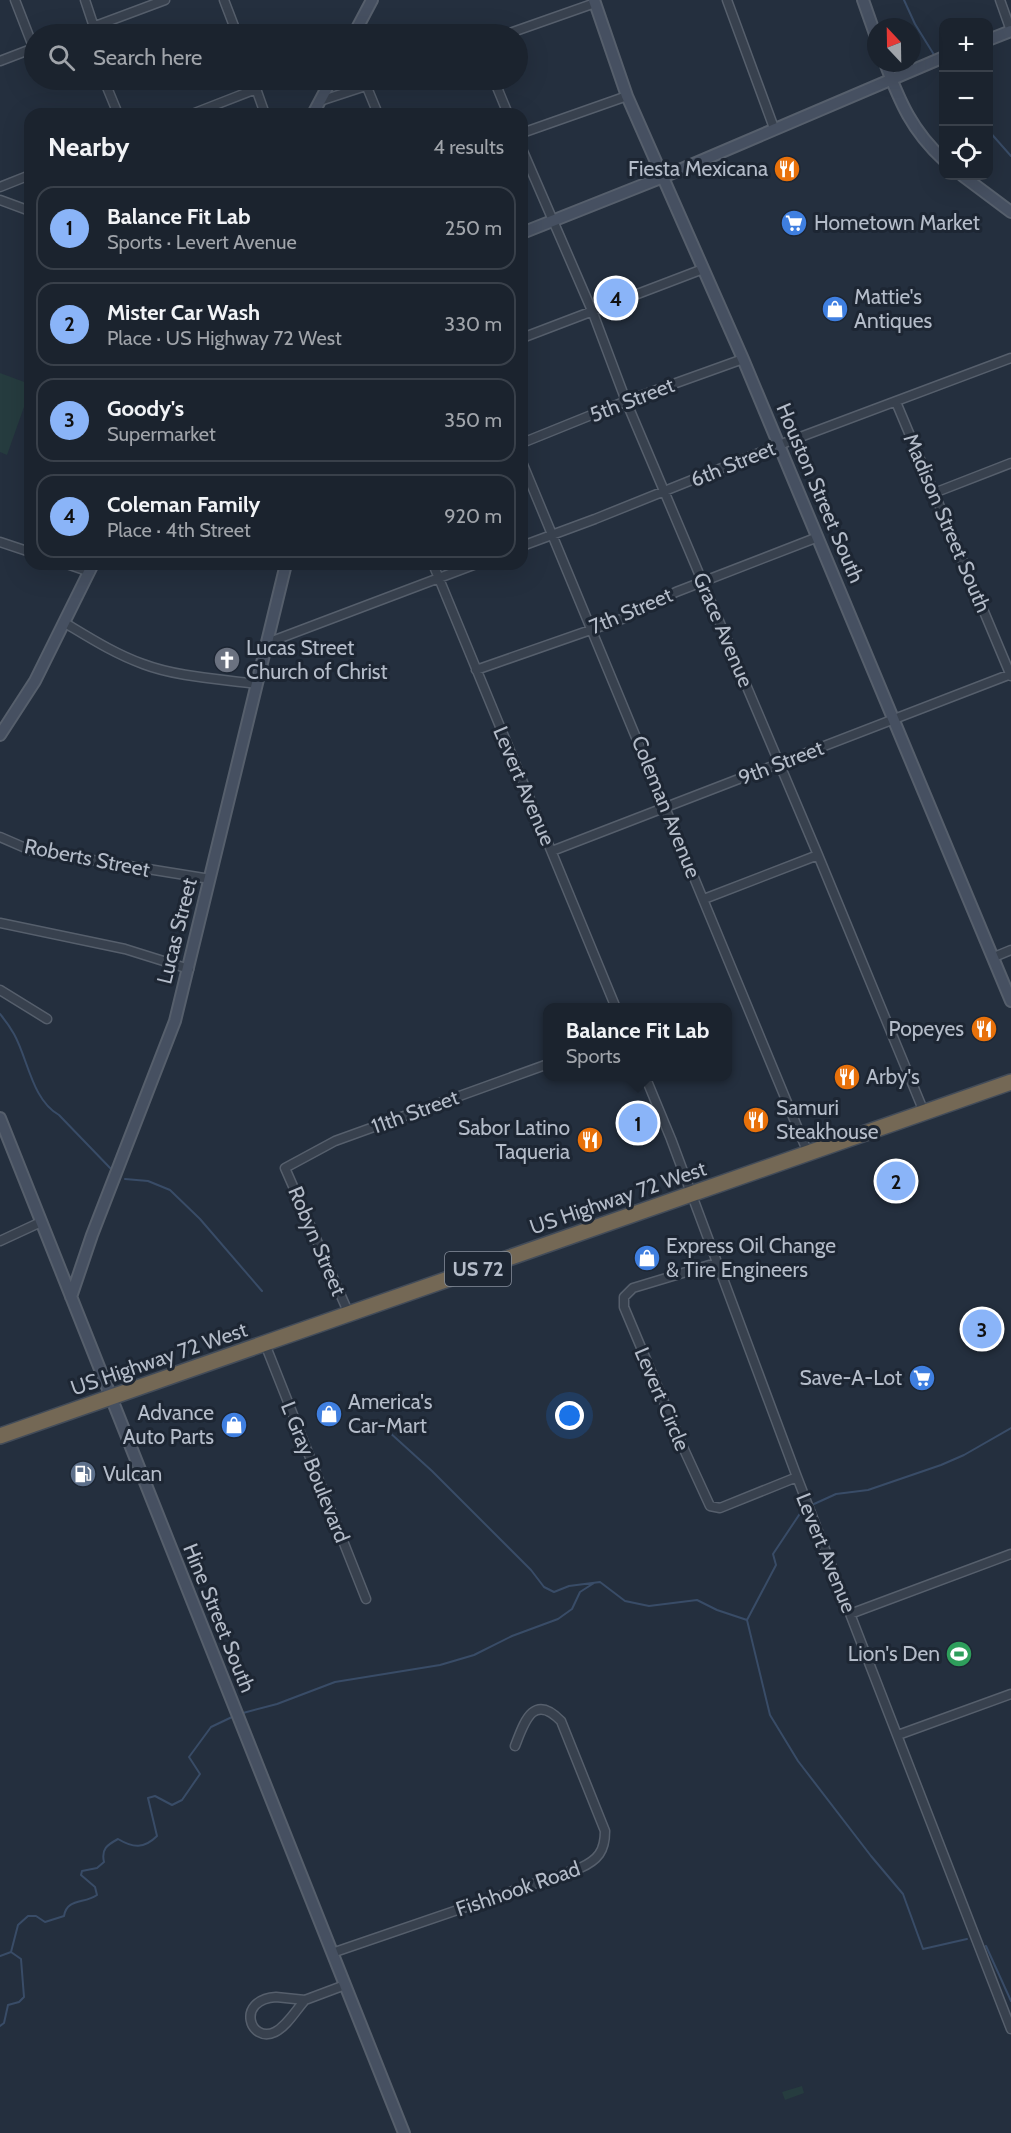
<!DOCTYPE html>
<meta charset="utf-8">
<style>
body{margin:0;font-family:Cabin,sans-serif;background:#282f3a;color:#f1f3f6}
.controls{position:absolute;right:18px;top:18px;display:grid;overflow:hidden;border-radius:12px;box-shadow:0 6px 24px #0002}
.controls button{width:54px;height:54px;display:grid;place-items:center;padding:0;border:0;border-bottom:2px solid #39404a;background:#1b232e;color:#f1f3f6;font:30px sans-serif}
.compass{position:absolute;left:867px;top:18px;width:54px;height:54px;border-radius:50%;background:#1b232e;box-shadow:0 6px 24px #0002;rotate:338deg}
.you{position:absolute;left:570px;top:1416px;width:21px;height:21px;margin:-15px;border:4px solid #fff;border-radius:50%;background:#1a73e8;box-shadow:0 0 0 9px #1a73e833}
.badge{display:grid;place-items:center;width:39px;height:39px;border-radius:50%;background:#8ab4f8;color:#111;font-size:20px;font-weight:700}
.pin{position:absolute;translate:-50% -50%;border:3px solid #fff;box-shadow:0 2px 6px #0006}
.popup{position:absolute;left:543px;top:1003px;width:189px;height:78px;box-sizing:border-box;display:grid;place-content:center;border-radius:12px;background:#1b232e;filter:drop-shadow(0 2px 4px #0005);font-size:20px;white-space:nowrap;color:#a0a4aa}
.popup b{font-size:22px;color:#f1f3f6}
.popup::after{content:'';position:absolute;left:50%;top:100%;margin-left:-12px;border:12px solid transparent;border-top-color:#1b232e}
.list{margin:0;padding:0;list-style:none}
h2{display:flex;justify-content:space-between;align-items:center;height:78px;margin:0;padding:0 24px;font-size:26px}
h2 small{font-size:20px;font-weight:400;color:#a0a4aa}
.list li{display:grid;grid-template-columns:39px 1fr auto;gap:18px;align-items:center;box-sizing:border-box;height:84px;margin:0 12px 12px;padding:0 12px;border:2px solid #39404a;border-radius:18px}
.list b{display:block;font-size:22px;white-space:nowrap}
.list p{margin:0;font-size:20px;white-space:nowrap;color:#a0a4aa}
.list em{font-size:20px;font-style:normal;color:#a0a4aa}
.icon{flex:none;width:33px;height:33px;fill:none;stroke:currentColor;stroke-width:2;stroke-linecap:round;stroke-linejoin:round}
.map{position:relative;flex:none;width:1011px;height:2133px;overflow:hidden}
.search{position:absolute;background:#1b232e;box-shadow:0 6px 24px #0002;left:24px;top:24px;width:504px;height:66px;display:flex;align-items:center;gap:15px;box-sizing:border-box;padding:0 21px;border-radius:33px;color:#a0a4aa;font-size:22px}
.panel{position:absolute;background:#1b232e;box-shadow:0 6px 24px #0002;left:24px;top:108px;width:504px;height:462px;border-radius:18px}
.map>svg:first-child{display:block}
.green{fill:#263c3f}
.lines{fill:none;stroke-linecap:round;stroke-linejoin:round}
.stream{stroke:#394c67;stroke-width:2}
.street-casing{stroke:#565f6c;stroke-width:11}
.secondary-casing{stroke:#565f6c;stroke-width:14}
.highway-casing{stroke:#434c59;stroke-width:18}
.street{stroke:#38414e;stroke-width:8}
.secondary{stroke:#465061;stroke-width:10}
.highway{stroke:#746855;stroke-width:15}
.labels{text-anchor:middle;stroke-width:6;stroke-linejoin:round;paint-order:stroke}
.shield{fill:#1d2633;stroke:#878f9c;stroke-width:1.5}
.shield-label{font-size:20px;font-weight:bold;fill:#b4bcc9}
.poi-label{font-size:21px;fill:#b4bcc9;stroke:#1d2633;text-anchor:start}
.street-label{font-size:21px;fill:#b4bcc9;stroke:#1d2633}
</style>
<div class="map">
<svg width="1011" height="2133" viewBox="0 0 1011 2133">
<rect width="100%" height="100%" fill="#242f3e"/>
<path class="green" d="M0,373L27,383L30,390L7,455L0,452Z
M802,2086L804,2093L785,2100L782,2092Z"/>
<g class="lines">
<path class="stream" d="M904,0L915,24L936,58
M939,63L944,71
M988,130L1011,156
M0,1014C5,1020 10,1027 14,1034C28,1059 32,1100 59,1115L113,1171
M125,1179L148,1181L170,1190L200,1219L262,1291
M377,1421L432,1471L531,1570L544,1587L554,1592L569,1586L600,1582L625,1601L649,1606L697,1600L717,1610L747,1620
M814,1504L836,1494L868,1490L941,1465L964,1455L1011,1428
M801,1512L773,1554L776,1565L747,1620L770,1715L798,1761L871,1856L903,1894L923,1949L967,1939
M243,1713L277,1704L335,1682L440,1665L474,1655L512,1636L558,1619L572,1609L580,1592L594,1583
M986,1946L1011,2001
M11,1952L18,1925L28,1916H36L45,1922L64,1916C67,1898 84,1904 97,1895L95,1887L81,1875L82,1871L97,1868L104,1862C101,1849 107,1845 118,1839C133,1848 144,1849 157,1836L148,1798L155,1796L172,1805L182,1800L200,1774L189,1757L211,1727L232,1717
M0,1956L11,1952
M0,2026L4,2023L8,2005L19,2002L24,1997L21,1959L11,1952"/>
<defs>
<path id="street" d="M15,0L34,49
M85,0L94,27
M224,0L237,34
M727,0L774,128
M1000,0L1011,31
M74,34L165,0
M507,34L595,3
M0,61L34,48
M104,80L118,114
M253,80L265,114
M364,80L378,114
M494,80L508,114
M320,101L384,80
M192,114L256,89
M522,133L627,96
M522,149L593,313L626,401L818,855L924,1112
M0,187L30,175
M0,200L30,211
M522,338L703,269
M896,402L1011,676
M522,443L626,401L743,359
M522,462L808,1153
M934,493L1011,463
M0,542L30,552
M522,546L595,519L779,445L1011,358
M67,564L90,572
M433,564L616,1008
M65,623C90,638 115,654 143,664C177,677 221,679 257,684
M267,643L476,564
M476,670L622,619L676,592L818,537
M0,837L30,850L210,879
M552,851L1011,674
M704,899L818,855
M0,923L125,949L189,969
M994,957L1011,950
M0,990L47,1019
M645,1076L671,1139L797,1477L1011,2029
M0,1241L41,1222
M716,1263L633,1288L624,1297V1307L682,1445L710,1506L720,1508L797,1477
M349,1314L285,1168L335,1141L548,1064
M265,1344L366,1599
M850,1614L1011,1554
M898,1735L1011,1694
M332,1953L580,1868C598,1860 605,1851 605,1831L561,1721C533,1692 524,1723 515,1746
M276,1997L305,2000C296,2010 287,2026 275,2032C250,2044 235,2000 276,1997Z
M305,2000L345,1985"/>
<path id="secondary" d="M594,0L627,96L743,359L1011,1001
M863,0L876,37
M354,34L372,0
M988,40L1011,31
M885,63C900,102 912,131 944,160
M313,114L331,80
M963,176L1011,212
M522,233L663,177L944,57
M0,735L35,681L93,564
M0,1118L404,2133
M71,1297L92,1235L175,1021L286,564"/>
<path id="highway" d="M0,1436L1011,1082"/>
</defs>
<use href="#street" class="street-casing"/>
<use href="#secondary" class="secondary-casing"/>
<use href="#highway" class="highway-casing"/>
<use href="#street" class="street"/>
<use href="#secondary" class="secondary"/>
<use href="#highway" class="highway"/>
</g>
<defs>
<symbol id="restaurant-disc" viewBox="-11 -11 22 22"><circle r="9.5" fill="#e8710a" stroke="#1d2633"/><path d="M-5-6h1v4h1v-4h1v4h1v-4h1v5L-1.5 .5V6h-2V.5L-5-1ZM5-6V6H3V1.5H1.5Q1.5-4 5-6Z" fill="#fff"/></symbol>
<symbol id="supermarket-disc" viewBox="-11 -11 22 22"><circle r="9.5" fill="#3f7fe0" stroke="#1d2633"/><path d="M-6-5.5h2.5l.6 2H6L4.5 2H-2.5L-4.4-4H-6ZM-1.5 3.2a1.3 1.3 0 1 0 .1 0ZM3 3.2a1.3 1.3 0 1 0 .1 0Z" fill="#fff"/></symbol>
<symbol id="shop-disc" viewBox="-11 -11 22 22"><circle r="9.5" fill="#3f7fe0" stroke="#1d2633"/><path d="M-5-2.5h2.3a2.7 3.5 0 0 1 5.4 0H5L5.5 6h-11ZM-1.5-2.5h3a1.5 2.3 0 0 0-3 0Z" fill="#fff"/></symbol>
<symbol id="church-disc" viewBox="-11 -11 22 22"><circle r="9.5" fill="#6b7280" stroke="#1d2633"/><path d="M-1.2-6h2.4v3.5h3.3v2.4h-3.3V6h-2.4V-.1h-3.3v-2.4h3.3Z" fill="#fff"/></symbol>
<symbol id="fuel-disc" viewBox="-11 -11 22 22"><circle r="9.5" fill="#5c6f8a" stroke="#1d2633"/><path d="M-5.5-6h7V0h2V4h1.3V-2.5L3-4.5l.8-.8L6-3V5H2.5V1h-1V6h-7ZM-4.2-4.7v3.2H.2V-4.7Z" fill="#fff"/></symbol>
<symbol id="stadium-disc" viewBox="-11 -11 22 22"><circle r="9.5" fill="#2e9e5b" stroke="#1d2633"/><path d="M0-5a6.5 5 0 1 0 0 10a6.5 5 0 1 0 0-10ZM-3.5-1.8h7v3.6h-7Z" fill="#fff"/></symbol>
</defs>
<g fill-rule="evenodd">
<use href="#restaurant-disc" x="772" y="154" width="30" height="30"/>
<use href="#supermarket-disc" x="779" y="208" width="30" height="30"/>
<use href="#shop-disc" x="820" y="294" width="30" height="30"/>
<use href="#church-disc" x="212" y="645" width="30" height="30"/>
<use href="#restaurant-disc" x="969" y="1014" width="30" height="30"/>
<use href="#restaurant-disc" x="832" y="1062" width="30" height="30"/>
<use href="#restaurant-disc" x="741" y="1105" width="30" height="30"/>
<use href="#restaurant-disc" x="575" y="1125" width="30" height="30"/>
<use href="#shop-disc" x="632" y="1243" width="30" height="30"/>
<use href="#supermarket-disc" x="907" y="1363" width="30" height="30"/>
<use href="#shop-disc" x="314" y="1399" width="30" height="30"/>
<use href="#shop-disc" x="219" y="1410" width="30" height="30"/>
<use href="#fuel-disc" x="68" y="1459" width="30" height="30"/>
<use href="#stadium-disc" x="944" y="1639" width="30" height="30"/>
</g>
<g class="labels">
<rect class="shield" x="445" y="1252" width="66" height="34" rx="4.5"/>
<g class="shield-label">
<text x="478" y="1276">US 72</text>
</g>
<g class="poi-label">
<text x="768" y="176" text-anchor="end">Fiesta Mexicana</text>
<text x="814" y="230">Hometown Market</text>
<text x="854" y="304">Mattie's<tspan x="854" dy="24">Antiques</tspan></text>
<text x="246" y="655">Lucas Street<tspan x="246" dy="24">Church of Christ</tspan></text>
<text x="964" y="1036" text-anchor="end">Popeyes</text>
<text x="866" y="1084">Arby's</text>
<text x="776" y="1115">Samuri<tspan x="776" dy="24">Steakhouse</tspan></text>
<text x="570" y="1135" text-anchor="end">Sabor Latino<tspan x="570" dy="24">Taqueria</tspan></text>
<text x="666" y="1253">Express Oil Change<tspan x="666" dy="24">&amp; Tire Engineers</tspan></text>
<text x="902" y="1385" text-anchor="end">Save-A-Lot</text>
<text x="348" y="1409">America's<tspan x="348" dy="24">Car-Mart</tspan></text>
<text x="214" y="1420" text-anchor="end">Advance<tspan x="214" dy="24">Auto Parts</tspan></text>
<text x="103" y="1481">Vulcan</text>
<text x="940" y="1661" text-anchor="end">Lion's Den</text>
</g>
<g class="street-label">
<text transform="translate(632 400) rotate(-21)" y="7">5th Street</text>
<text transform="translate(733 464) rotate(-22)" y="7">6th Street</text>
<text transform="translate(820 493) rotate(67)" y="7">Houston Street South</text>
<text transform="translate(947 523) rotate(67)" y="7">Madison Street South</text>
<text transform="translate(631 611) rotate(-23)" y="7">7th Street</text>
<text transform="translate(723 630) rotate(67)" y="7">Grace Avenue</text>
<text transform="translate(781 763) rotate(-21)" y="7">9th Street</text>
<text transform="translate(524 786) rotate(67)" y="7">Levert Avenue</text>
<text transform="translate(666 807) rotate(68)" y="7">Coleman Avenue</text>
<text transform="translate(87 858) rotate(11)" y="7">Roberts Street</text>
<text transform="translate(177 931) rotate(-76)" y="7">Lucas Street</text>
<text transform="translate(415 1112) rotate(-20)" y="7">11th Street</text>
<text transform="translate(618 1198) rotate(-19)" y="7">US Highway 72 West</text>
<text transform="translate(317 1241) rotate(67)" y="7">Robyn Street</text>
<text transform="translate(159 1359) rotate(-19)" y="7">US Highway 72 West</text>
<text transform="translate(662 1399) rotate(67)" y="7">Levert Circle</text>
<text transform="translate(315 1472) rotate(68)" y="7">L Gray Boulevard</text>
<text transform="translate(826 1553) rotate(68)" y="7">Levert Avenue</text>
<text transform="translate(219 1618) rotate(68)" y="7">Hine Street South</text>
<text transform="translate(518 1889) rotate(-19)" y="7">Fishhook Road</text>
</g>
</g>
</svg>
<div class="controls">
<button>+</button>
<button>−</button>
<button><svg class="icon" aria-label="locate" viewBox="0 0 24 24"><circle cx="12" cy="12" r="6"/><path d="M12 2v4M12 18v4M2 12h4M18 12h4"/></svg></button>
</div>
<svg class="compass" viewBox="-18 -18 36 36"><path d="M0-13l5 13h-10z" fill="#e53935"/><path d="M0 13l5-13h-10z" fill="#a0a4aa"/></svg>
<div class="you"></div>
<div class="pin badge" style="left:638px;top:1123px">1</div>
<div class="popup"><b>Balance Fit Lab</b>Sports</div>
<div class="pin badge" style="left:896px;top:1181px">2</div>
<div class="pin badge" style="left:982px;top:1329px">3</div>
<div class="pin badge" style="left:616px;top:298px">4</div>
<div class="search"><svg class="icon" aria-label="search" viewBox="0 0 24 24"><circle cx="10" cy="10" r="6"/><path d="M15 15l6 6"/></svg>Search here</div>
<section class="panel">
<h2>Nearby<small>4 results</small></h2>
<ul class="list">
<li><span class="badge">1</span><div><b>Balance Fit Lab</b><p>Sports · Levert Avenue</p></div><em>250 m</em></li>
<li><span class="badge">2</span><div><b>Mister Car Wash</b><p>Place · US Highway 72 West</p></div><em>330 m</em></li>
<li><span class="badge">3</span><div><b>Goody's</b><p>Supermarket</p></div><em>350 m</em></li>
<li><span class="badge">4</span><div><b>Coleman Family</b><p>Place · 4th Street</p></div><em>920 m</em></li>
</ul>
</section>
</div>
